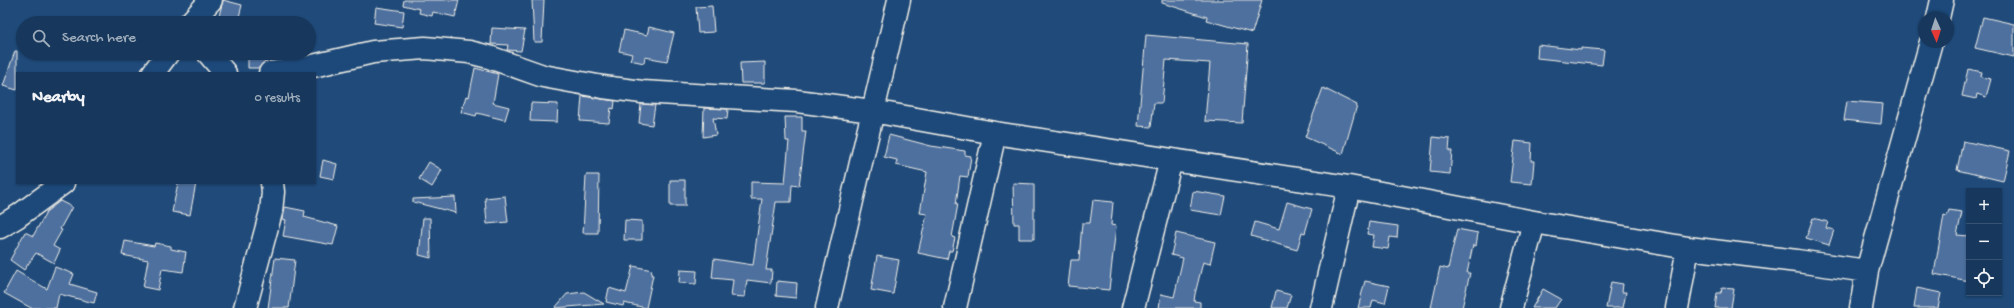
<!DOCTYPE html>
<meta charset="utf-8">
<style>
body{margin:0;font-family:"Gochi Hand",sans-serif;background:#203f62;color:#f1f3f6}
.controls{position:absolute;right:12px;bottom:12px;display:grid;overflow:hidden;border-radius:0px;box-shadow:0 1px 3px #0004}
.controls button{width:36px;height:36px;display:grid;place-items:center;padding:0;border:0;border-bottom:1px solid #365272;background:#17385c;color:#f1f3f6;font:20px sans-serif}
.compass{position:absolute;left:1918px;top:12px;width:36px;height:36px;border-radius:50%;background:#17385c;box-shadow:0 1px 3px #0004;rotate:177deg}
.list{margin:0;padding:0;list-style:none}
h2{display:flex;justify-content:space-between;align-items:center;height:52px;margin:0;padding:0 16px;font-size:17px}
h2 small{font-size:13px;font-weight:400;color:#9eacbb}
.icon{flex:none;width:22px;height:22px;fill:none;stroke:currentColor;stroke-width:2;stroke-linecap:round;stroke-linejoin:round}
.map{position:relative;flex:none;width:2014px;height:308px;overflow:hidden}
.search{position:absolute;background:#17385c;box-shadow:0 1px 3px #0004;left:16px;top:16px;width:300px;height:44px;display:flex;align-items:center;gap:10px;box-sizing:border-box;padding:0 14px;border-radius:22px;color:#9eacbb;font-size:15px}
.panel{position:absolute;background:#17385c;box-shadow:0 1px 3px #0004;left:16px;top:72px;width:300px;height:112px;border-radius:0px}
.map>svg:first-child{display:block}
.building{fill:#4e6f9f;stroke:#f4f1e8}
.lines{fill:none;stroke-linecap:round;stroke-linejoin:round}
.minor-casing{stroke:#f4f1e8;stroke-width:25}
.minor{stroke:#1f4a7a;stroke-width:22}
</style>
<div class="map">
<svg width="2014" height="308" viewBox="0 0 2014 308">
<rect width="100%" height="100%" fill="#1f4a7a"/>
<filter id="ink" filterUnits="userSpaceOnUse"><feTurbulence type="fractalNoise" baseFrequency=".025" numOctaves="2"/><feDisplacementMap in="SourceGraphic" scale="8" xChannelSelector="R" yChannelSelector="G"/><feConvolveMatrix kernelMatrix="1 2 1 2 8 2 1 2 1" color-interpolation-filters="sRGB"/></filter>
<g filter="url(#ink)">
<path class="building" d="M223,0L242,5L238,21L219,16Z
M404,0H459L455,17L433,12L432,16L419,13L420,9L403,5Z
M532,0H544L542,42H534Z
M1162,0H1262L1252,33L1206,20L1207,17L1162,3Z
M712,6L714,32L698,33L696,7Z
M376,7L404,11L402,27L374,23Z
M1983,17L2014,24V57L1975,48Z
M649,27L674,33L667,61L645,57L644,63L630,60L632,54L619,51L624,30L647,35Z
M492,28L525,30L521,51L507,50L508,45L491,44Z
M1146,35L1248,44L1242,123L1205,121L1210,63L1166,60L1162,103H1154L1151,127L1138,126Z
M1538,45L1581,50V48L1604,50L1602,65L1537,58Z
M15,51H17V90L3,86Z
M248,53H266V61L259,68H248Z
M765,62V83H741L740,63Z
M475,68L498,74L493,103L509,107L505,120L477,113L476,116L461,112L466,96L469,97Z
M1968,69L1982,72L1981,77L1991,79L1986,97L1977,94L1976,99L1962,96Z
M1323,88L1357,105L1343,154L1305,137Z
M582,96L615,101L614,109L611,108L609,123L580,121Z
M1847,101L1883,104L1881,124L1844,120Z
M531,103L558,104L557,122L530,121Z
M641,104L655,105L652,125L639,123Z
M704,108L728,109L727,119L713,118L716,135L703,137Z
M785,117H802V131H806L799,186L792,185L791,202H776L766,270H772L771,283L747,280L745,297L731,296L733,280L712,278L714,259L753,265L762,199H751V182L785,183L789,141H786Z
M889,135L931,146L965,151V155L971,156L968,177L960,176L956,204H958L952,237L955,238L952,251H949L947,259L918,253L927,214L920,213L927,172L896,165L897,160L884,157Z
M1433,137L1450,139L1449,151H1452L1450,174L1430,172Z
M1515,141L1532,143L1531,161H1534L1532,184L1510,182Z
M1963,141L2010,151L2003,181L1957,170Z
M323,160L337,164L334,179L320,176Z
M429,162L442,170L432,187L419,179Z
M586,175H599L598,233H583Z
M670,180H685V206H670Z
M178,183H196L190,215L172,212Z
M1013,183L1034,184V239H1019V224H1014Z
M1193,191L1225,196L1221,215L1190,210Z
M505,196L508,222L487,224L485,198Z
M455,197L456,213L413,202V199Z
M1093,200L1113,202L1111,225L1116,226L1109,290L1068,286L1071,260H1079L1082,223H1090Z
M60,201L72,207L60,229L62,230L53,246L60,250L54,263L36,253L24,270L10,260L25,232L33,236L47,211Z
M1287,202L1312,209L1305,233L1302,232L1297,250L1251,236L1255,222L1279,229Z
M285,207L305,211L304,217L338,226L333,245L283,236L286,220L283,219Z
M1949,210L1962,212L1957,235L1969,236V281L1934,274L1944,215L1947,216Z
M423,218H430L431,258L419,255Z
M1813,218L1828,222L1826,228L1834,230L1829,245L1806,238Z
M625,220L642,221V240H624Z
M1369,222L1398,226L1397,238L1390,237L1388,249L1372,247L1374,235L1367,234Z
M1457,229L1478,233L1476,246L1473,245L1467,273H1470L1462,308H1431L1440,267L1448,269Z
M1176,233L1215,242L1210,264L1203,262L1195,294L1194,301L1200,302V308H1159L1161,294L1174,297L1183,258L1171,255Z
M125,241L154,246L155,243L171,246V249L186,252L183,272L162,269L158,290L143,287L148,260L122,255Z
M877,256L899,260L893,294L871,290Z
M275,258L295,260L289,308H268Z
M633,266L652,270L651,275H653L646,308L624,303L623,306L606,302L609,288L626,293Z
M55,267L74,274L70,284L97,292L94,303L59,294L56,308H31L4,293L16,271L47,289Z
M680,270L697,271L696,284L679,283Z
M777,281L797,283L796,298L776,296Z
M1365,281L1389,286L1385,303L1373,300L1371,308H1358Z
M1611,282L1623,284L1622,292H1626L1623,308H1606Z
M1722,288L1734,289L1731,308H1715L1717,293H1721Z
M1917,288L1941,293L1938,308H1914Z
M1543,289L1561,299L1555,308H1532Z
M1276,291L1291,295L1287,308H1272Z
M584,292L604,304L555,308L567,294Z"/>
<g class="lines">
<defs>
<path id="minor" d="M1938,18L1942,0
M190,23L211,0
M208,53L225,73
M153,73L168,53
M270,73L300,69L373,52L425,48L469,52L489,57L543,76L603,87L642,92L797,101L872,111L995,133L1349,187L1534,222L1688,248L1797,261L1867,271
M0,227L18,216L63,183
M245,308L271,212L273,192L272,183
M827,308L899,0
M955,308L995,133
M1133,308L1171,160
M1321,308L1349,187
M1511,308L1534,222
M1677,308L1688,248
M1861,308L1867,271L1931,42"/>
</defs>
<use href="#minor" class="minor-casing"/>
<use href="#minor" class="minor"/>
</g>
</g>
</svg>
<div class="controls">
<button>+</button>
<button>−</button>
<button><svg class="icon" aria-label="locate" viewBox="0 0 24 24"><circle cx="12" cy="12" r="6"/><path d="M12 2v4M12 18v4M2 12h4M18 12h4"/></svg></button>
</div>
<svg class="compass" viewBox="-18 -18 36 36"><path d="M0-13l5 13h-10z" fill="#e53935"/><path d="M0 13l5-13h-10z" fill="#9eacbb"/></svg>
<div class="search"><svg class="icon" aria-label="search" viewBox="0 0 24 24"><circle cx="10" cy="10" r="6"/><path d="M15 15l6 6"/></svg>Search here</div>
<section class="panel">
<h2>Nearby<small>0 results</small></h2>
<ul class="list">
</ul>
</section>
</div>
